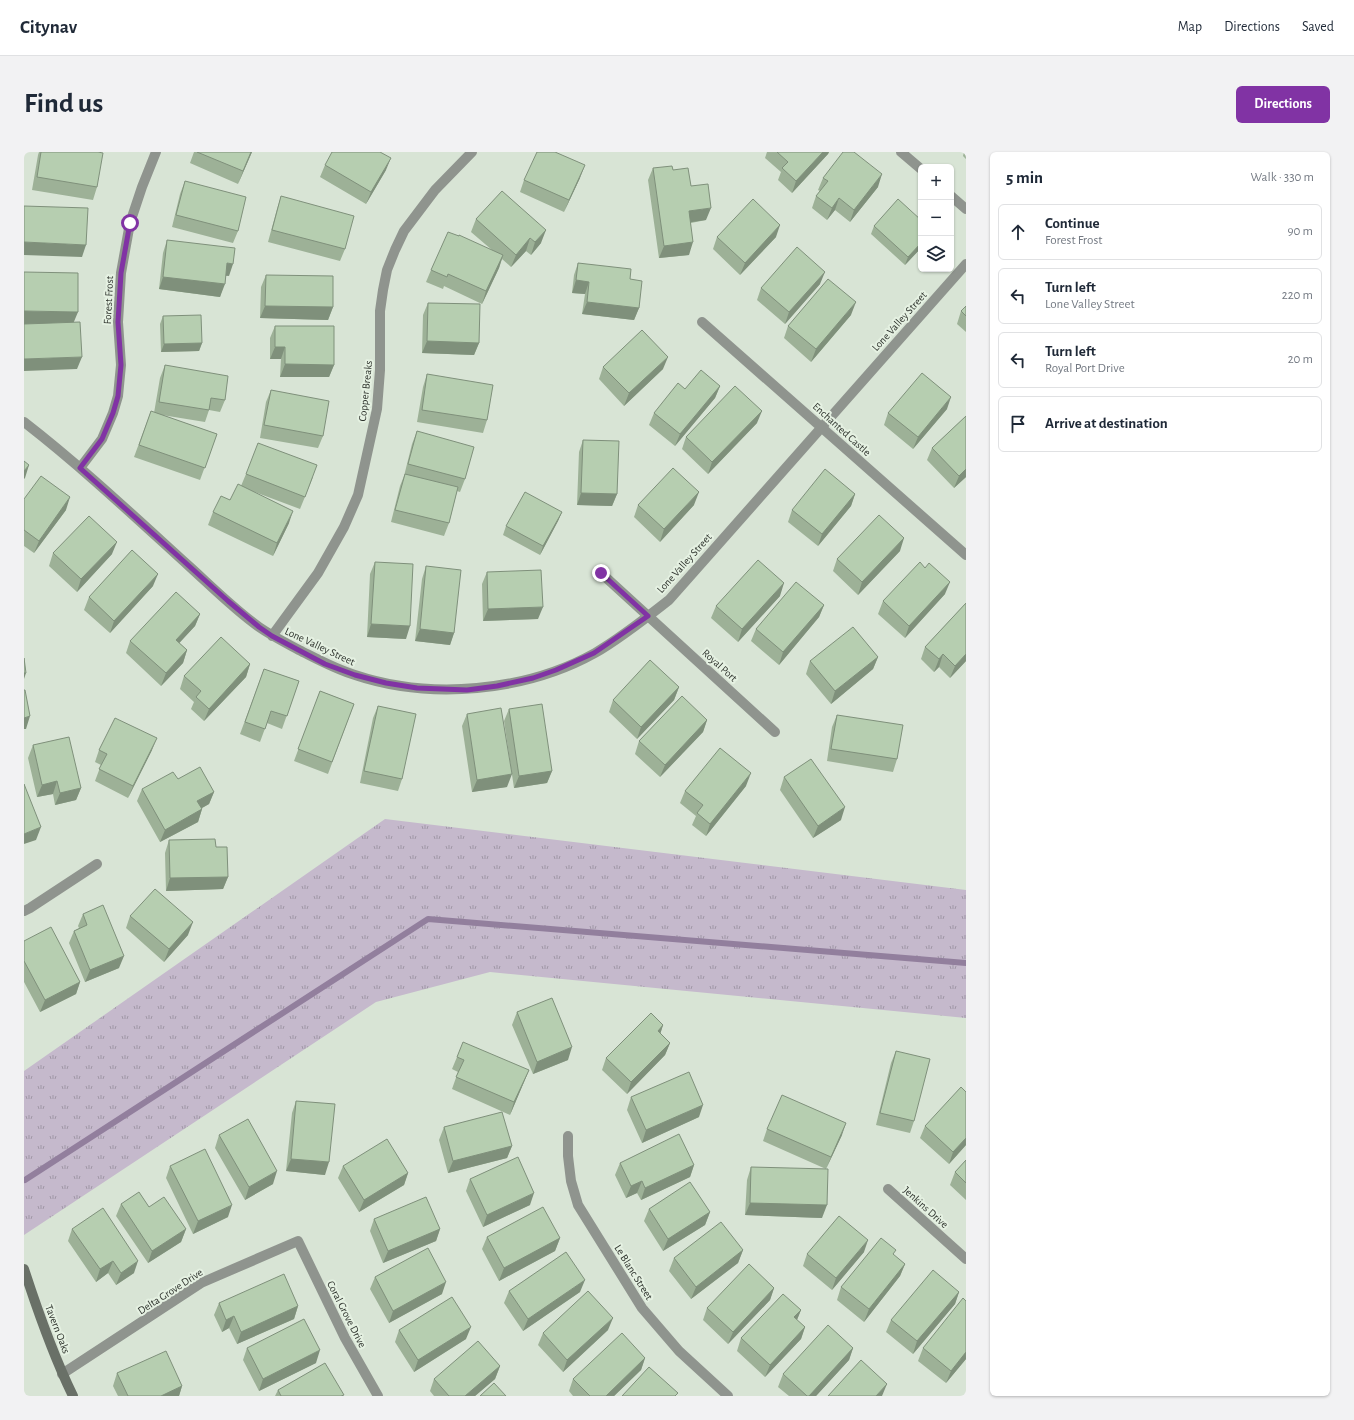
<!DOCTYPE html>
<meta charset="utf-8">
<style>
body{margin:0;font-family:"Alegreya Sans",sans-serif;background:#f2f2f3;color:#1f2937}
.controls{position:absolute;right:12px;top:12px;display:grid;overflow:hidden;border-radius:6px;box-shadow:0 1px 3px #0004}
.controls button{width:36px;height:36px;display:grid;place-items:center;padding:0;border:0;border-bottom:1px solid #e0e1e3;background:#fff;color:#1f2937;font:20px sans-serif}
.stop{position:absolute;width:12px;height:12px;margin:-9px;border:3px solid #8133a4;border-radius:50%;background:#fff}
.stop.end{background:#8133a4;border-color:#fff;box-shadow:0 1px 4px #0008}
.list{margin:0;padding:0;list-style:none}
h2{display:flex;justify-content:space-between;align-items:center;height:52px;margin:0;padding:0 16px;font-size:17px}
h2 small{font-size:13px;font-weight:400;color:#747a83}
.list li{display:grid;grid-template-columns:26px 1fr auto;gap:12px;align-items:center;box-sizing:border-box;height:56px;margin:0 8px 8px;padding:0 8px;border:1px solid #e0e1e3;border-radius:6px}
.list b{display:block;font-size:15px;white-space:nowrap}
.list p{margin:0;font-size:13px;white-space:nowrap;color:#747a83}
.list em{font-size:13px;font-style:normal;color:#747a83}
.icon{flex:none;width:22px;height:22px;fill:none;stroke:currentColor;stroke-width:2;stroke-linecap:round;stroke-linejoin:round}
.map{position:relative;flex:none;width:942px;height:1244px;overflow:hidden;border-radius:6px}
header{display:flex;align-items:center;gap:24px;box-sizing:border-box;height:56px;padding:0 20px;background:#fff;border-bottom:1px solid #e0e1e3}
header strong{font-size:19px}
nav{display:flex;gap:22px;margin-inline-start:auto;font-size:14px}
.intro{display:flex;align-items:center;justify-content:space-between;box-sizing:border-box;height:96px;padding:0 24px}
h1{margin:0;font-size:28px}
.button{padding:10px 18px;border-radius:6px;background:#8133a4;color:#fff;font-size:14px;font-weight:700}
main{display:flex;gap:24px;padding:0 24px}
aside{flex:1;background:#fff;border-radius:6px;box-shadow:0 1px 3px #0004}
.map>svg:first-child{display:block}
.grass{fill:url(#grass-tufts)}
.lines{fill:none;stroke-linecap:round;stroke-linejoin:round}
.stream{stroke:#927f9d;stroke-width:6}
.street{stroke:#8f948e;stroke-width:10}
.secondary{stroke:#697067;stroke-width:10}
.wall{fill:#9db197}
.shaded-wall{fill:#7f907b}
.building{fill:#b6ceb0;stroke:#7f907b}
.route{stroke:#8133a4;stroke-width:5}
.labels{text-anchor:middle;stroke-width:4;stroke-linejoin:round;paint-order:stroke}
.street-label{font-size:11px;fill:#2e332d;stroke:#e5f1e2}
</style>
<header>
<strong>Citynav</strong>
<nav><a>Map</a><a>Directions</a><a>Saved</a></nav>
</header>
<div class="intro"><h1>Find us</h1><a class="button">Directions</a></div>
<main>
<div class="map">
<svg width="942" height="1244" viewBox="0 0 942 1244">
<defs>
<pattern id="grass-tufts" width="24" height="20" patternUnits="userSpaceOnUse"><rect width="24" height="20" fill="#c5b9cc"/><path d="M3 7l-1-3M5 7V3M7 7l1-3M15 17l-1-3M17 17v-4M19 17l1-3" fill="none" stroke="#a097a6"/></pattern>
</defs>
<rect width="100%" height="100%" fill="#d8e4d5"/>
<path class="grass" d="M361,667L942,738V866L466,820L352,850L0,1083V919Z"/>
<g class="lines">
<path class="stream" d="M1,1028L404,767L942,811"/>
<path class="street" d="M877,0L897,17
M927,44L942,57
M678,170L942,403
M0,270C58,315 112,366 166,415C189,436 211,458 235,475C248,484 262,491 275,498C293,507 311,517 331,523C406,548 501,540 571,501C597,486 622,466 645,448L942,112
M56,316L78,287L89,261L94,244L97,213L94,170L97,121L106,71L118,35L132,0
M577,421L751,580
M248,484L294,421L320,375L334,343L353,257L356,218V159L359,138L363,118L371,98L380,79L411,38L448,0
M0,759L6,756L73,712
M544,984V1004L547,1029L554,1053L618,1156L655,1199L704,1244
M864,1037L942,1107
M38,1222L177,1131L274,1089L321,1186L354,1244"/>
<path class="secondary" d="M0,1117C14,1160 29,1203 49,1244"/>
</g>
<path class="wall" d="M15,0H74L73,35L69,48L8,38L14,3Z
M170,0H228L214,32L166,11Z
M743,0H805L804,2L768,41L754,28L757,20L741,6Z
M940,0H942V7L939,4Z
M301,13L362,18L342,52L296,25Z
M629,16L649,18L667,34L682,68L667,71L665,103L635,106L624,28Z
M556,26L540,60L496,40L500,28Z
M799,26L854,35L826,70L811,58L803,68L788,56L792,44L796,39L794,38Z
M161,29L214,79L209,91L148,75L156,42Z
M257,44L321,97L316,109L244,90L253,57Z
M452,67L517,91L507,103L502,99L487,115L478,107L475,116L458,152L420,134L419,137L402,130L407,118L468,98L447,80Z
M897,68V96L881,113L847,82L850,74Z
M693,85H752L716,123L689,97Z
M143,88L205,124H202L196,145L135,137L139,101Z
M554,111L606,127L615,156L610,168L558,162L561,142L548,141L550,123Z
M242,123L309,155L304,168L236,166L237,135Z
M796,132L761,172L733,148L737,136Z
M404,151L455,191L450,203L398,201L399,163Z
M942,154V180L933,172L937,159Z
M827,163L787,210L760,186L764,174Z
M139,164L178,191L175,199L137,200L136,172Z
M251,174L310,213L305,225H256L257,207H246V186Z
M141,213L201,248L196,260L185,258L181,270L138,263L193,282L176,328L110,305L127,259L130,261L136,226Z
M579,215L639,217L600,254L575,227Z
M403,222L463,268L459,281L393,270L399,235Z
M696,234L691,246L651,294L625,273L630,261L661,237Z
M247,238L299,284L294,296L236,286L242,250Z
M923,257L889,297L860,273L864,261Z
M942,264V325L930,336L903,308L908,296Z
M733,271L684,322L658,297L662,285Z
M393,279L441,327L436,340L433,339L425,371L420,384L367,370L376,334L380,324L388,292Z
M559,288L593,342L588,354L553,353L555,300Z
M222,322L289,325L276,357L225,338L265,371L249,404L184,373L189,360L206,348L217,334Z
M831,342L827,354L794,394L764,370L768,358Z
M0,347L42,358L10,401L0,394Z
M614,353H670L636,390L610,365Z
M538,360L534,369L516,403L479,383L482,374Z
M876,399L834,443L809,419L813,407Z
M29,401L88,402L53,440L25,414Z
M351,410L382,487L343,485L346,422Z
M402,414L430,481L426,493L391,489L398,427Z
M901,416L921,442L881,486L854,462L859,449Z
M463,420L514,467L459,469L458,432Z
M129,434L86,481L60,458L65,445Z
M756,444L714,490L687,466L692,454Z
M942,451V509L926,526L915,515L910,520L897,507L901,495Z
M800,453L795,465L755,513L727,489L732,477Z
M176,462L171,474L155,491L163,498L159,511L137,534L102,501L106,489Z
M854,505L849,517L807,552L782,522L786,509Z
M226,512L222,525L180,569L167,557L170,550L156,537L160,524Z
M240,517L275,529L258,577L243,571L236,590L216,582Z
M655,535L650,548L613,587L585,560L589,548Z
M296,539L330,552L304,622L270,609Z
M354,554L378,627L374,639L336,631L349,566Z
M485,557L528,619L523,631L490,636L480,569Z
M443,562L483,635L448,640L438,574Z
M813,563L873,607L869,620L803,609L808,575Z
M683,568L679,580L636,625L611,602L615,589Z
M9,593L57,636L52,648L31,653L29,642L13,645L4,606Z
M75,598H128L104,646L71,629L77,613L71,610Z
M760,625L817,668L789,686L756,638Z
M722,634L682,684L668,673L672,664L656,651L661,639Z
M118,637L190,640L185,652L178,656V657L174,670L136,690L113,649Z
M145,688L192,695L204,725L199,737L142,739L141,701Z
M59,762L95,816L61,830L45,791L50,779L55,776L54,774Z
M106,764L164,783L140,810L102,776Z
M0,789L56,830L52,842L16,860L0,830Z
M493,860L544,908L509,922L488,873Z
M639,873L636,882L646,891L641,903L603,942L578,918L582,906Z
M872,899L890,969L886,981L852,973L867,911Z
M433,905L505,918L500,930L486,963L428,937L434,920L428,917Z
M942,940V993L925,1012L896,986L901,974Z
M607,945L675,965L618,991L603,958Z
M272,949L301,1023L262,1019L268,961Z
M420,975L488,994L483,1006L424,1021L415,988Z
M743,977L818,983L802,1017L739,989Z
M195,983L249,1032L221,1048L191,996Z
M942,1008V1048L926,1033L931,1020Z
M596,1011L670,1013L666,1025L617,1048L613,1041L602,1046L591,1023Z
M146,1014L204,1065L169,1082L142,1026Z
M319,1014L384,1021L380,1033L335,1060L314,1026Z
M727,1015L798,1066L721,1063L723,1028Z
M446,1027L506,1053L459,1075L442,1039Z
M97,1052L125,1055L162,1077L157,1090L124,1111L92,1064Z
M625,1057L686,1060L681,1073L639,1099L620,1069Z
M350,1067L416,1077L412,1089L359,1111L346,1079Z
M48,1077L110,1121L92,1133L84,1121L72,1130L44,1089Z
M463,1085L536,1086L531,1099L475,1129L458,1097Z
M719,1098L714,1111L667,1147L645,1119L650,1106Z
M840,1100L808,1138L779,1114L783,1102Z
M870,1104L881,1112L876,1124L840,1170L813,1148L817,1135Z
M351,1125L418,1142L365,1171L346,1137Z
M750,1136L746,1148L704,1192L679,1168L683,1156Z
M485,1139L556,1140L499,1179L480,1151Z
M935,1140L931,1152L889,1202L862,1180L867,1168Z
M942,1149V1207L922,1231L894,1209L899,1196Z
M195,1151L274,1154L270,1167L213,1192L205,1176L198,1180L190,1163Z
M777,1158L773,1168L781,1175L777,1187L741,1225L713,1199L717,1186Z
M375,1178L442,1187L390,1220L371,1190Z
M584,1178L539,1220L514,1193L519,1181Z
M223,1196L292,1211L235,1239L219,1208Z
M829,1196L825,1208L792,1244H765L754,1235L759,1222Z
M621,1206L617,1218L590,1244H549L545,1239L549,1227Z
M476,1214L471,1227L451,1244H410L406,1239L410,1227Z
M93,1221L158,1234L155,1244H94L89,1234Z
M254,1238L319,1244H251Z"/>
<path class="shaded-wall" d="M227,0H228L214,32L219,19Z
M799,0H805L804,2L768,41L772,29Z
M367,6L362,18L342,52L347,40Z
M561,13L556,26L540,60L545,48Z
M858,22L854,35L826,70L830,58Z
M815,46L811,58L803,68L808,56Z
M687,56L682,68L661,71L665,59Z
M756,73L752,85L716,123L721,111Z
M522,78L517,91L507,103L511,90Z
M506,86L502,99L487,115L492,103Z
M0,90L62,93L58,105L0,103Z
M669,90L665,103L635,106L640,94Z
M897,91V96L881,113L884,105Z
M479,103L475,116L458,152L462,139Z
M203,111L209,112L205,124L199,123Z
M801,120L796,132L761,172L765,160Z
M139,125L201,132L196,145L135,137Z
M552,128L565,130L561,142L548,141Z
M563,150L615,156L610,168L558,162Z
M832,150L827,163L787,210L792,197Z
M241,154L309,155L304,168L236,166Z
M0,159L54,160L49,172H0Z
M403,189L455,191L450,203L398,201Z
M178,191L175,199L137,200L140,192Z
M251,195H261L257,207H246Z
M58,205L53,217L0,219V207Z
M644,205L639,217L600,254L605,241Z
M261,212L310,213L305,225H256Z
M696,234L691,246L651,294L656,282Z
M927,245L923,257L889,297L894,285Z
M738,259L733,271L684,322L688,310Z
M5,313L1,326L0,327V319Z
M942,317V325L930,336L935,324Z
M675,340L670,353L636,390L640,377Z
M557,341L593,342L588,354L553,353Z
M831,342L827,354L794,394L798,382Z
M46,345L42,358L10,401L15,389Z
M269,359L265,371L249,404L253,391Z
M538,360L534,369L516,403L519,394Z
M880,386L876,399L834,443L838,430Z
M93,390L88,402L53,440L57,427Z
M134,422L129,434L86,481L90,469Z
M926,430L921,442L881,486L885,474Z
M760,431L756,444L714,490L718,477Z
M800,453L795,465L755,513L759,500Z
M519,455L514,467L459,469L464,457Z
M176,462L171,474L147,500L152,488Z
M347,472L386,474L382,487L343,485Z
M396,477L430,481L426,493L391,489Z
M163,498L159,511L137,534L142,521Z
M919,502L915,515L910,520L915,507Z
M942,502V509L926,526L931,514Z
M854,505L849,517L807,552L811,539Z
M226,512L222,525L180,569L185,557Z
M0,521H2L0,527Z
M655,535L650,548L613,587L617,575Z
M6,564L2,577H0V566Z
M683,568L679,580L636,625L641,613Z
M133,586L128,598L104,646L109,634Z
M528,619L523,631L490,636L495,624Z
M727,621L722,634L682,684L686,672Z
M488,622L483,635L448,640L453,628Z
M33,629L29,642L13,645L18,633Z
M57,636L52,648L31,653L36,641Z
M190,640L185,652L169,661L173,649Z
M821,655L817,668L789,686L794,674Z
M178,657L174,670L136,690L141,678Z
M17,675L12,688L0,692V682Z
M204,725L199,737L142,739L146,726Z
M169,770L164,783L140,810L145,797Z
M100,804L95,816L61,830L66,818Z
M56,830L52,842L16,860L21,848Z
M639,873L635,886L634,879Z
M646,891L641,903L603,942L607,930Z
M548,895L544,908L509,922L513,910Z
M505,918L500,930L486,963L490,950Z
M679,953L675,965L618,991L622,978Z
M822,971L818,983L802,1017L807,1005Z
M942,986V993L925,1012L929,1000Z
M488,994L483,1006L424,1021L429,1009Z
M267,1007L305,1010L301,1023L262,1019Z
M670,1013L666,1025L617,1048L621,1036Z
M253,1019L249,1032L221,1048L225,1035Z
M384,1021L380,1033L335,1060L340,1048Z
M618,1029L613,1041L602,1046L607,1034Z
M510,1041L506,1053L459,1075L463,1063Z
M726,1051L803,1053L798,1066L721,1063Z
M208,1053L204,1065L169,1082L174,1069Z
M686,1060L681,1073L639,1099L644,1087Z
M162,1077L157,1090L124,1111L128,1099Z
M416,1077L412,1089L359,1111L364,1099Z
M536,1086L531,1099L475,1129L480,1116Z
M844,1088L840,1100L808,1138L812,1126Z
M719,1098L714,1111L667,1147L672,1135Z
M89,1109L84,1121L72,1130L76,1117Z
M114,1109L110,1121L92,1133L97,1121Z
M881,1112L876,1124L840,1170L845,1157Z
M561,1128L556,1140L499,1179L504,1167Z
M422,1130L418,1142L365,1171L369,1159Z
M750,1136L746,1148L704,1192L709,1180Z
M935,1140L931,1152L889,1202L893,1189Z
M274,1154L270,1167L213,1192L217,1180Z
M777,1158L772,1170L770,1165Z
M210,1164L205,1176L198,1180L202,1168Z
M589,1166L584,1178L539,1220L543,1208Z
M447,1175L442,1187L390,1220L394,1208Z
M781,1175L777,1187L741,1225L746,1213Z
M829,1196L825,1208L792,1244H785Z
M296,1198L292,1211L235,1239L239,1227Z
M942,1200V1207L922,1231L927,1219Z
M621,1206L617,1218L590,1244H582Z
M476,1214L471,1227L451,1244H441Z
M863,1232L858,1244H852Z
M158,1234L155,1244H137Z"/>
<path class="building" d="M17,0H74L79,1L73,35L13,25Z
M173,0H227L219,19Z
M308,0H356L367,6L347,40L301,13Z
M513,0H531L561,13L545,48L500,28Z
M753,0H799L772,29L758,16L764,10Z
M819,0H830L858,22L830,58L815,46L808,56L792,44L804,29L799,26Z
M648,14L649,18L664,16L667,34L684,32L687,56L665,59L669,90L640,94L629,16Z
M161,29L222,45L214,79L152,63Z
M478,39L522,78L511,90L506,86L492,103L452,67Z
M257,44L330,64L321,97L248,78Z
M729,47L756,73L721,111L693,85Z
M874,47L897,68V91L884,105L850,74Z
M0,54L64,56L62,93L0,90Z
M424,80L435,84V83L479,103L462,139L424,122L423,125L407,118Z
M143,88L211,96L209,112L203,111L201,132L139,125Z
M773,95L801,120L765,160L737,136Z
M554,111L607,117L606,127L618,129L615,156L563,150L565,130L552,128Z
M0,120L54,121V160L0,159Z
M242,123L309,124V155L241,154Z
M804,127L832,150L792,197L764,174Z
M404,151L456,152L455,191L403,189Z
M942,154V164L937,159Z
M177,163L178,191L140,192L139,164Z
M56,170L58,205L0,207V172Z
M251,174H310V213L261,212V195H251Z
M618,178L644,205L605,241L579,215Z
M141,213L204,224L201,248L187,246L185,258L135,250Z
M677,218L696,234L656,282L630,261L654,231L661,237Z
M898,221L927,245L894,285L864,261Z
M403,222L469,233L463,268L398,258Z
M711,234L738,259L688,310L662,285Z
M247,238L305,249L299,284L240,273Z
M127,259L193,282L181,316L115,293Z
M942,264V317L935,324L908,296Z
M393,279L450,295L441,327L384,312Z
M559,288L595,289L593,342L557,341Z
M234,291L293,313L281,345L222,322Z
M0,309L5,313L0,319Z
M649,316L675,340L640,377L614,353Z
M801,317L831,342L798,382L768,358Z
M381,322L434,335L425,371L371,358Z
M17,324L46,345L15,389L0,378V347Z
M214,332L269,359L253,391L189,360L197,344L206,348Z
M501,340L538,360L519,394L482,374Z
M855,363L880,386L838,430L813,407Z
M65,364L93,390L57,427L29,401Z
M108,398L134,422L90,469L65,445Z
M734,408L760,431L718,477L692,454Z
M351,410L389,412L386,474L347,472Z
M896,410L901,416L905,411L926,430L885,474L859,449Z
M402,414L437,418L430,481L396,477Z
M517,418L519,455L464,457L463,420Z
M772,430L800,453L759,500L732,477Z
M152,440L176,462L152,488L163,498L142,521L106,489Z
M942,451V502L931,514L919,502L915,507L901,495Z
M829,475L854,505L811,539L786,509Z
M197,485L226,512L185,557L172,545L177,539L160,524Z
M0,506L2,521H0Z
M626,508L655,535L617,575L589,548Z
M240,517L275,529L263,564L247,559L241,577L221,570Z
M0,538H1L6,564L0,566Z
M296,539L330,552L308,610L274,597Z
M658,544L683,568L641,613L615,589Z
M518,552L528,619L495,624L485,557Z
M354,554L392,562L378,627L340,619Z
M477,556L488,622L453,628L443,562Z
M813,563L879,573L873,607L807,597Z
M91,566L133,586L109,634L75,617L83,602L75,598Z
M45,585L57,636L36,641L33,629L18,633L9,593Z
M696,596L727,621L686,672L673,661L679,653L661,639Z
M787,607L821,655L794,674L760,625Z
M176,615L190,640L173,649L178,657L141,678L118,637L149,620L154,627Z
M0,632L17,675L0,682Z
M191,687L192,695H203L204,725L146,726L145,688Z
M131,737L169,770L145,797L106,764Z
M79,753L100,804L66,818L50,779L63,773L59,762Z
M27,775L56,830L21,848L0,809V789Z
M528,846L548,895L513,910L493,860Z
M627,861L639,873L634,879L646,891L607,930L582,906Z
M439,890L505,918L490,950L432,925L440,908L433,905Z
M872,899L906,907L890,969L856,961Z
M665,920L679,953L622,978L607,945Z
M937,935L942,940V986L929,1000L901,974Z
M758,943L822,971L807,1005L743,977Z
M272,949L311,952L305,1010L267,1007Z
M478,960L488,994L429,1009L420,975Z
M224,967L253,1019L225,1035L195,983Z
M655,982L670,1013L621,1036L618,1029L607,1034L596,1011Z
M363,987L384,1021L340,1048L319,1014Z
M181,997L208,1053L174,1069L146,1014Z
M494,1005L510,1041L463,1063L446,1027Z
M942,1008V1031L931,1020Z
M727,1015L804,1017L803,1053L726,1051Z
M666,1030L686,1060L644,1087L625,1057Z
M115,1040L125,1055L140,1045L162,1077L128,1099L97,1052Z
M402,1045L416,1077L364,1099L350,1067Z
M519,1055L536,1086L480,1116L463,1085Z
M79,1056L114,1109L97,1121L89,1109L76,1117L48,1077Z
M815,1064L844,1088L812,1126L783,1102Z
M697,1070L719,1098L672,1135L650,1106Z
M857,1086L872,1098L869,1102L881,1112L845,1157L817,1135Z
M404,1096L422,1130L369,1159L351,1125Z
M542,1100L561,1128L504,1167L485,1139Z
M725,1112L750,1136L709,1180L683,1156Z
M909,1118L935,1140L893,1189L867,1168Z
M260,1122L274,1154L217,1180L210,1164L202,1168L195,1151Z
M564,1139L589,1166L543,1208L519,1181Z
M759,1142L777,1158L770,1165L781,1175L746,1213L717,1186Z
M428,1145L447,1175L394,1208L375,1178Z
M939,1146L942,1149V1200L927,1219L899,1196Z
M280,1167L296,1198L239,1227L223,1196Z
M804,1173L829,1196L785,1244H783L759,1222Z
M598,1181L621,1206L582,1244H566L549,1227Z
M454,1189L476,1214L441,1244H425L410,1227Z
M142,1199L158,1234L137,1244H104L93,1221Z
M837,1208L863,1232L852,1244H804Z
M301,1211L320,1243L317,1244H257L254,1238Z
M625,1215L654,1241L651,1244H598Z
M470,1231L482,1244H456Z"/>
<g class="lines">
<path class="route" d="M106,71L97,121L94,170L97,213L94,244L89,261L78,287L56,316L204,449L235,475L248,484L301,512L331,523L362,531L393,536L443,538L473,534L509,526L532,518L570,501L624,464L577,421"/>
</g>
<g class="labels">
<g class="street-label">
<text transform="translate(84 148) rotate(-87)" y="4">Forest Frost</text>
<text transform="translate(875 169) rotate(-48)" y="4">Lone Valley Street</text>
<text transform="translate(341 239) rotate(-84)" y="4">Copper Breaks</text>
<text transform="translate(818 277) rotate(42)" y="4">Enchanted Castle</text>
<text transform="translate(660 411) rotate(-48)" y="4">Lone Valley Street</text>
<text transform="translate(296 494) rotate(25)" y="4">Lone Valley Street</text>
<text transform="translate(696 513) rotate(42)" y="4">Royal Port</text>
<text transform="translate(902 1055) rotate(42)" y="4">Jenkins Drive</text>
<text transform="translate(610 1120) rotate(58)" y="4">Le Blanc Street</text>
<text transform="translate(146 1139) rotate(-33)" y="4">Delta Grove Drive</text>
<text transform="translate(323 1162) rotate(63)" y="4">Coral Grove Drive</text>
<text transform="translate(34 1177) rotate(69)" y="4">Tavern Oaks</text>
</g>
</g>
</svg>
<div class="controls">
<button>+</button>
<button>−</button>
<button><svg class="icon" aria-label="layers" viewBox="0 0 24 24"><path d="M12 4l9 5-9 5-9-5zM3 14l9 5 9-5"/></svg></button>
</div>
<div class="stop" style="left:106px;top:71px"></div>
<div class="stop end" style="left:577px;top:421px"></div>
</div>
<aside>
<h2>5 min<small>Walk · 330 m</small></h2>
<ul class="list">
<li><svg class="icon" aria-label="ahead" viewBox="0 0 24 24"><path d="M12 20V5M6 11l6-6 6 6"/></svg><div><b>Continue</b><p>Forest Frost</p></div><em>90 m</em></li>
<li><svg class="icon" aria-label="left" viewBox="0 0 24 24"><path d="M17 20v-9H6M10 6l-5 5 5 5"/></svg><div><b>Turn left</b><p>Lone Valley Street</p></div><em>220 m</em></li>
<li><svg class="icon" aria-label="left" viewBox="0 0 24 24"><path d="M17 20v-9H6M10 6l-5 5 5 5"/></svg><div><b>Turn left</b><p>Royal Port Drive</p></div><em>20 m</em></li>
<li><svg class="icon" aria-label="arrive" viewBox="0 0 24 24"><path d="M6 21V4h12l-3 4 3 4H6"/></svg><div><b>Arrive at destination</b></div></li>
</ul>
</aside>
</main>
